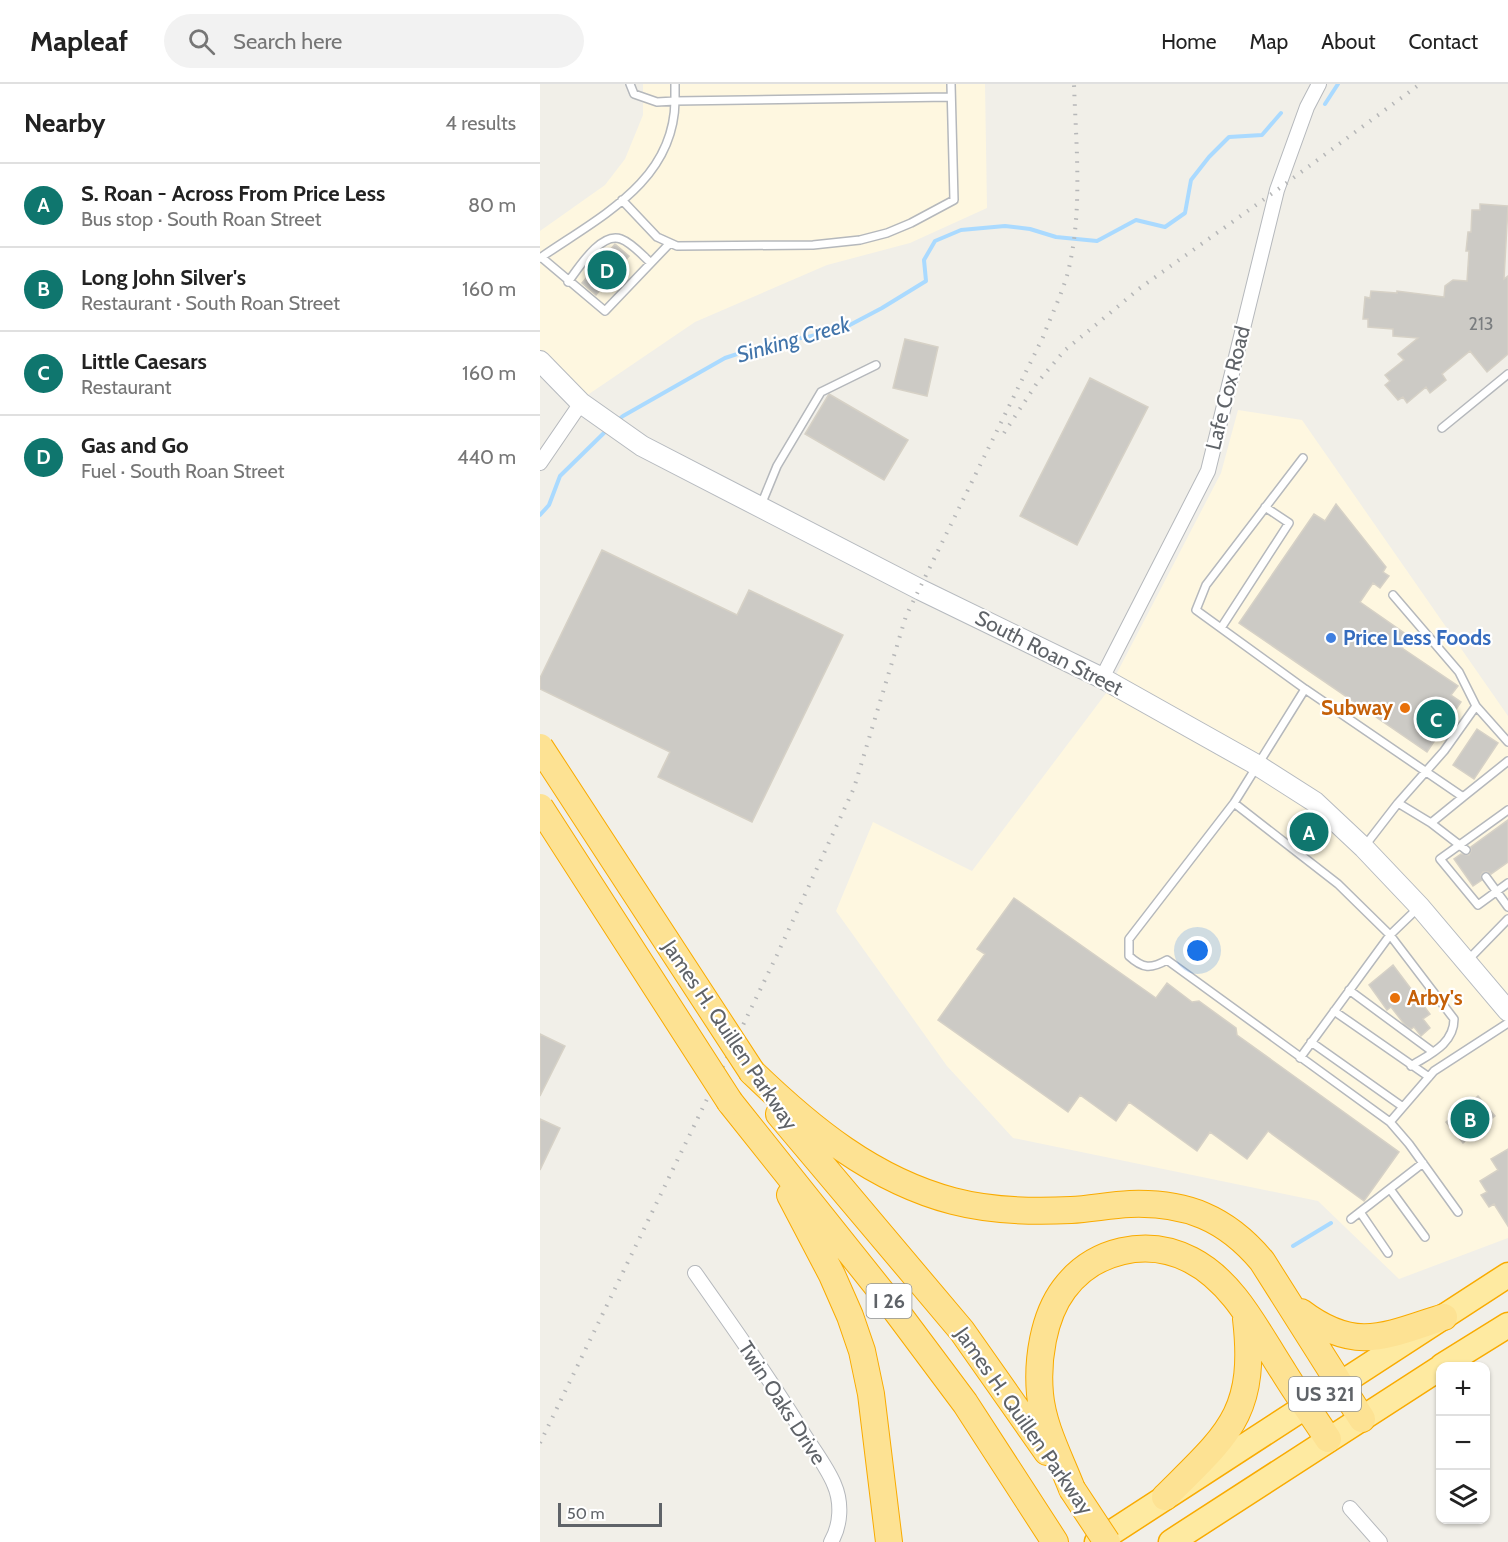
<!DOCTYPE html>
<meta charset="utf-8">
<style>
body{margin:0;font-family:Cabin,sans-serif;background:#f2f2f2;color:#222}
.controls{position:absolute;right:18px;bottom:18px;display:grid;overflow:hidden;border-radius:12px;box-shadow:0 2px 4px #0004}
.controls button{width:54px;height:54px;display:grid;place-items:center;padding:0;border:0;border-bottom:2px solid #e0e0e0;background:#fff;color:#222;font:30px sans-serif}
.scale{position:absolute;left:18px;bottom:15px;width:104px;box-sizing:border-box;padding-left:6px;border:3px solid #5f6368;border-top:0;font-size:16px;line-height:21px;white-space:nowrap;color:#5f6368;-webkit-text-stroke:4px #fff;paint-order:stroke}
.you{position:absolute;left:658px;top:867px;width:21px;height:21px;margin:-15px;border:4px solid #fff;border-radius:50%;background:#1a73e8;box-shadow:0 0 0 9px #1a73e833}
.badge{display:grid;place-items:center;width:39px;height:39px;border-radius:50%;background:#0f766e;color:#fff;font-size:20px;font-weight:700}
.pin{position:absolute;translate:-50% -50%;border:3px solid #fff;box-shadow:0 2px 6px #0006}
.list{margin:0;padding:0;list-style:none}
h2{display:flex;justify-content:space-between;align-items:center;height:78px;margin:0;padding:0 24px;font-size:26px}
h2 small{font-size:20px;font-weight:400;color:#767676}
.list li{display:grid;grid-template-columns:39px 1fr auto;gap:18px;align-items:center;box-sizing:border-box;height:84px;padding:0 24px;border-top:2px solid #e0e0e0}
.list b{display:block;font-size:22px;white-space:nowrap}
.list p{margin:0;font-size:20px;white-space:nowrap;color:#767676}
.list em{font-size:20px;font-style:normal;color:#767676}
.icon{flex:none;width:33px;height:33px;fill:none;stroke:currentColor;stroke-width:2;stroke-linecap:round;stroke-linejoin:round}
.map{position:relative;flex:none;width:968px;height:1458px;overflow:hidden}
header{display:flex;align-items:center;gap:36px;box-sizing:border-box;height:84px;padding:0 30px;background:#fff;border-bottom:2px solid #e0e0e0}
header strong{font-size:28px}
nav{display:flex;gap:33px;margin-inline-start:auto;font-size:21px}
.search{width:420px;height:54px;background:#f2f2f2;display:flex;align-items:center;gap:15px;box-sizing:border-box;padding:0 21px;border-radius:33px;color:#767676;font-size:22px}
main{display:flex}
aside{flex:1;background:#fff}
.map>svg:first-child{display:block}
.commercial{fill:#fef7e0}
.lines{fill:none;stroke-linecap:round;stroke-linejoin:round}
.stream{stroke:#aadaff;stroke-width:4}
.building{fill:#cccac5;stroke:#d6d1c6;stroke-width:1.5}
.service-casing{stroke:#b5b8bc;stroke-width:10}
.minor-casing{stroke:#b5b8bc;stroke-width:16}
.secondary-casing{stroke:#b6babf;stroke-width:22}
.trunk-casing{stroke:#f9ab00;stroke-width:27}
.motorway-casing{stroke:#f9ab00;stroke-width:28}
.service{stroke:#fff;stroke-width:7}
.minor{stroke:#fff;stroke-width:14}
.secondary{stroke:#fff;stroke-width:20}
.trunk{stroke:#feeaa1;stroke-width:24}
.motorway{stroke:#fde293;stroke-width:26}
.rail{stroke:#b6b7b8;stroke-width:4;stroke-dasharray:1.5 8;stroke-linecap:butt}
.motorway-bridge-casing{stroke:#f9ab00;stroke-width:28;stroke-linecap:butt}
.motorway-bridge{stroke:#fde293;stroke-width:26}
.shop-dot{fill:#3f7fe0;stroke:#fff;stroke-width:2}
.food-dot{fill:#e8710a;stroke:#fff;stroke-width:2}
.labels{text-anchor:middle;stroke-width:4.5;stroke-linejoin:round;paint-order:stroke}
.number-label{font-size:18px;fill:#7a7d7f}
.shield{fill:#fff;stroke:#8f9295;stroke-width:1.5}
.shield-label{font-size:20px;font-weight:bold;fill:#5f6368}
.street-label{font-size:21px;fill:#5f6368;stroke:#fff}
.shop-label{font-size:21px;font-weight:bold;fill:#366cbe;stroke:#fff;text-anchor:start}
.food-label{font-size:21px;font-weight:bold;fill:#c56008;stroke:#fff;text-anchor:end}
.water-label{font-size:22px;font-style:italic;fill:#4174aa;stroke:#fff}
</style>
<header>
<strong>Mapleaf</strong>
<div class="search"><svg class="icon" aria-label="search" viewBox="0 0 24 24"><circle cx="10" cy="10" r="6"/><path d="M15 15l6 6"/></svg>Search here</div>
<nav><a>Home</a><a>Map</a><a>About</a><a>Contact</a></nav>
</header>
<main>
<aside>
<h2>Nearby<small>4 results</small></h2>
<ul class="list">
<li><span class="badge">A</span><div><b>S. Roan - Across From Price Less</b><p>Bus stop · South Roan Street</p></div><em>80 m</em></li>
<li><span class="badge">B</span><div><b>Long John Silver's</b><p>Restaurant · South Roan Street</p></div><em>160 m</em></li>
<li><span class="badge">C</span><div><b>Little Caesars</b><p>Restaurant</p></div><em>160 m</em></li>
<li><span class="badge">D</span><div><b>Gas and Go</b><p>Fuel · South Roan Street</p></div><em>440 m</em></li>
</ul>
</aside>
<div class="map">
<svg width="968" height="1458" viewBox="0 0 968 1458">
<rect width="100%" height="100%" fill="#f1efe8"/>
<path class="commercial" d="M103,0H445L447,124L370,159L287,181L155,238L46,312L0,266V147L65,101L85,75L103,31Z
M698,326L762,336L968,632V1154L859,1195L778,1117L473,1054L407,982L296,827L333,738L432,787L567,608L681,389Z"/>
<g class="lines">
<path class="stream" d="M785,20L798,0
M78,336L83,332L185,274L234,258L268,253L306,243L342,224L386,197L384,176L395,157L421,146L465,142L490,145L516,153L557,157L596,136L625,143L645,129L651,96L669,73L689,53L722,51L741,29
M0,431L9,421L20,392L68,345
M753,1162L791,1139"/>
</g>
<path class="building" d="M940,120L968,122L964,195L968,192V270L947,288L930,267L902,290L906,296L890,309L886,303L867,319L863,313L858,316L845,301L850,297L845,291L864,276L858,270L878,254L853,252V245L828,243V235H823L825,213L830,214L831,207L857,209V207L904,213L905,202L913,196L927,197L929,167H926L928,148H931L932,126H940Z
M75,160L89,172L56,211L42,199Z
M365,255L398,263L387,312L353,304Z
M550,294L608,323L537,461L480,432Z
M289,310L368,356L344,396L265,350Z
M796,420L846,483L843,488L849,492L840,504L833,499L820,518L870,553L862,564L918,602L911,611L921,618L887,668L699,539L774,430L785,437Z
M62,466L197,531L209,506L303,551L212,738L118,693L130,668L0,605V594Z
M937,645L958,659L934,695L913,681Z
M968,736V778L951,790L948,788H943L941,791L942,796L933,802L914,775L921,770L929,771L931,767V763Z
M474,814L616,914L627,899L652,918L659,917L696,944L697,951L859,1068L824,1117L728,1047L707,1075L670,1048L657,1067L589,1018L576,1037L540,1011L528,1028L398,936L445,870L437,865Z
M853,881L890,930L883,935L890,944L881,952L874,943L871,945L865,941L851,923L847,926L829,901Z
M0,950L25,962L0,1012Z
M938,1012L955,1032L923,1059L906,1038Z
M0,1035L20,1044L0,1086Z
M968,1065V1142L954,1120L949,1123L941,1111L947,1108L940,1097L958,1086L951,1075Z"/>
<g class="lines">
<defs>
<path id="service" d="M90,0L94,10L117,18L135,17V0
M82,116L117,153L137,162L273,161L320,156L347,149L371,139L414,116L411,0
M1,173L65,227L130,159
M0,174C59,133 134,98 135,17L411,13
M28,198C38,185 61,147 81,155C92,159 102,171 111,179
M902,344L968,290
M763,374L666,501L656,526L765,605L923,713L891,739
M221,421L237,382L281,308L336,281
M853,511L919,588L936,622L968,658
M681,544L749,439L725,423
M765,605L694,719L589,855V872C603,885 611,885 627,876L850,1038L869,1060L918,1128
M923,713L968,677
M694,719L798,800L850,851L914,935C914,960 890,970 871,982
M858,719L891,739L926,766
M968,726L900,775L938,821L968,799
M824,763L858,719L904,667L936,622
M946,793L968,823
M928,876L968,835
M809,906L893,968
M794,927L889,993
M771,958L863,1023
M760,974L850,851L878,824
M850,1038L894,987L968,939
M850,1105L885,1153
M820,1128L848,1169
M811,1135L883,1079"/>
<path id="minor" d="M0,379L41,319
M562,594L668,387L737,106L767,23L779,0
M155,1189C192,1242 230,1294 263,1349C273,1365 287,1383 294,1400C302,1418 301,1441 291,1458
M810,1424L840,1458"/>
<path id="secondary" d="M0,277L41,319L102,362L381,506L562,594L717,681L775,718L824,764L880,823L968,927"/>
<path id="trunk" d="M902,1282L968,1241
M557,1458L968,1191
M631,1458L900,1284"/>
<path id="motorway" d="M212,988C270,1044 333,1096 413,1117C451,1127 492,1128 531,1126C550,1125 570,1121 590,1120C646,1118 686,1134 722,1177L822,1335
M190,1018L348,1216L425,1319L515,1458
M239,1030L422,1247L507,1368
M250,1111L292,1191L310,1232L322,1267L331,1310L349,1458
M761,1228C815,1269 845,1252 904,1233
M532,1405C520,1374 503,1343 500,1310C497,1277 503,1233 524,1205C553,1166 607,1153 651,1176C694,1198 717,1247 743,1287C757,1310 773,1332 788,1355
M625,1413C688,1350 717,1330 706,1235"/>
</defs>
<use href="#service" class="service-casing"/>
<use href="#minor" class="minor-casing"/>
<use href="#secondary" class="secondary-casing"/>
<use href="#trunk" class="trunk-casing"/>
<use href="#motorway" class="motorway-casing"/>
<use href="#service" class="service"/>
<use href="#minor" class="minor"/>
<use href="#secondary" class="secondary"/>
<use href="#trunk" class="trunk"/>
<use href="#motorway" class="motorway"/>
<path class="rail" d="M464,349L497,299L525,266L552,244L600,204L737,106L880,0
M0,1359L237,871L314,704L366,532L503,253C511,232 522,210 528,188C543,127 536,62 534,0"/>
<defs>
<path id="motorway-bridge" d="M0,663L212,988
M0,723L190,1018
M532,1405L567,1458"/>
</defs>
<use href="#motorway-bridge" class="motorway-bridge-casing"/>
<use href="#motorway-bridge" class="motorway-bridge"/>
</g>
<circle class="shop-dot" cx="791" cy="554" r="6"/>
<g class="food-dot">
<circle cx="865" cy="624" r="6"/>
<circle cx="855" cy="914" r="6"/>
</g>
<g class="labels">
<g class="number-label">
<text x="941" y="246">213</text>
</g>
<g class="shield">
<rect x="326.5" y="1200" width="45" height="34" rx="4.5"/>
<rect x="749" y="1293" width="72" height="34" rx="4.5"/>
</g>
<g class="shield-label">
<text x="349" y="1224">I 26</text>
<text x="785" y="1317">US 321</text>
</g>
<g class="street-label">
<text transform="translate(688 304) rotate(-76)" y="7">Lafe Cox Road</text>
<text transform="translate(509 569) rotate(27)" y="7">South Roan Street</text>
<text transform="translate(190 951) rotate(56)" y="7">James H. Quillen Parkway</text>
<text transform="translate(242 1319) rotate(57)" y="7">Twin Oaks Drive</text>
<text transform="translate(484 1337) rotate(55)" y="7">James H. Quillen Parkway</text>
</g>
<g class="shop-label">
<text x="803" y="561">Price Less Foods</text>
</g>
<g class="food-label">
<text x="853" y="631">Subway</text>
<text x="867" y="921" text-anchor="start">Arby's</text>
</g>
<g class="water-label">
<text transform="translate(253 255) rotate(-16)" y="8">Sinking Creek</text>
</g>
</g>
</svg>
<div class="controls">
<button>+</button>
<button>−</button>
<button><svg class="icon" aria-label="layers" viewBox="0 0 24 24"><path d="M12 4l9 5-9 5-9-5zM3 14l9 5 9-5"/></svg></button>
</div>
<div class="scale">50 m</div>
<div class="you"></div>
<div class="pin badge" style="left:769px;top:748px">A</div>
<div class="pin badge" style="left:930px;top:1035px">B</div>
<div class="pin badge" style="left:896px;top:635px">C</div>
<div class="pin badge" style="left:67px;top:186px">D</div>
</div>
</main>
